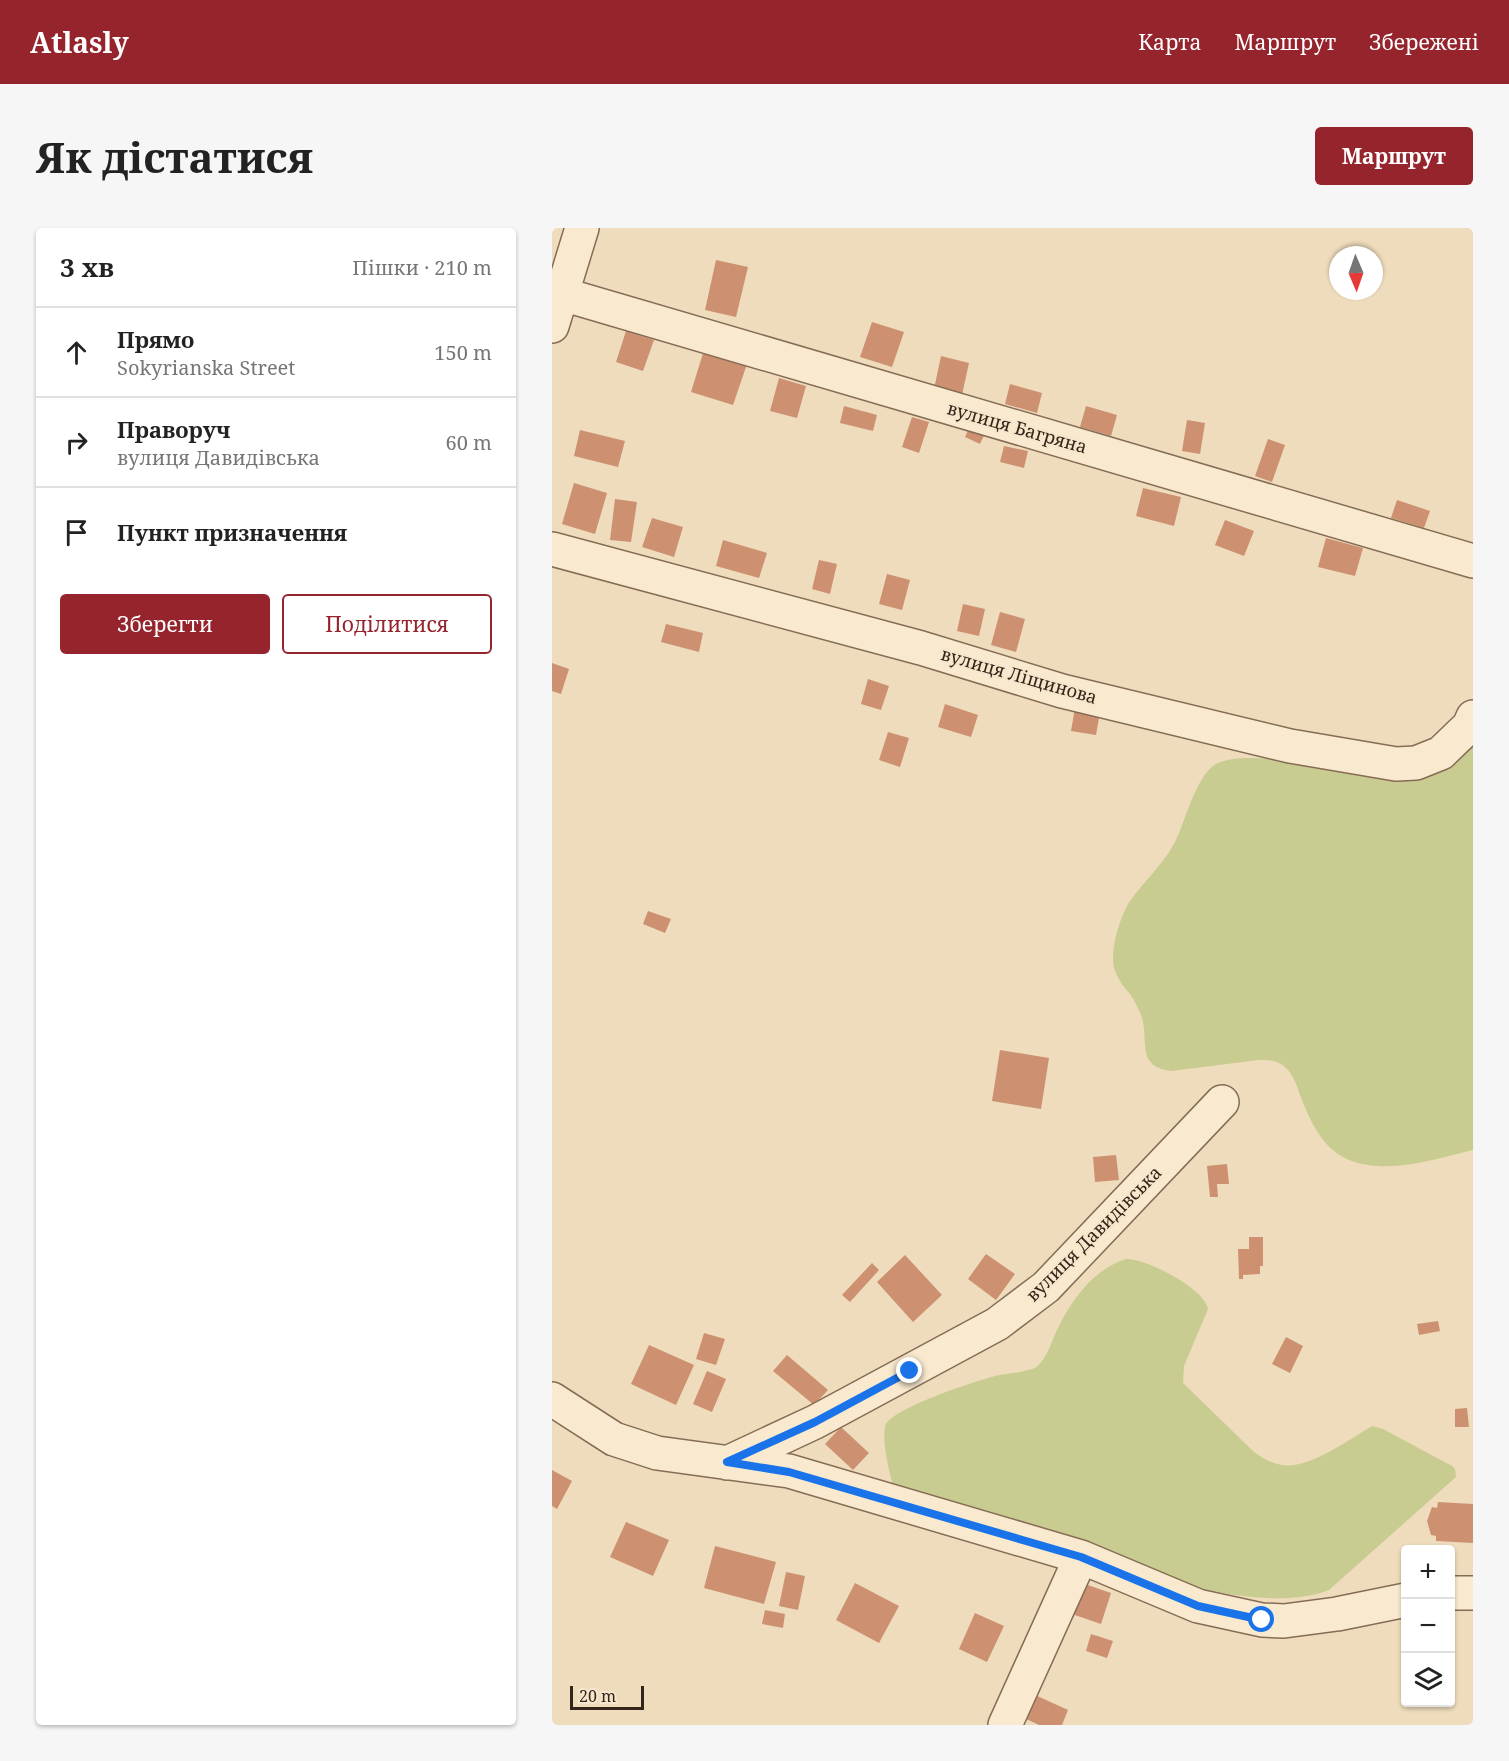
<!DOCTYPE html>
<html lang="uk">
<meta charset="utf-8">
<style>
body{margin:0;font-family:"Noto Serif",serif;background:#f6f6f6;color:#222}
.controls{position:absolute;right:18px;bottom:18px;display:grid;overflow:hidden;border-radius:6px;box-shadow:0 2px 4px #0004}
.controls button{width:54px;height:54px;display:grid;place-items:center;padding:0;border:0;border-bottom:2px solid #e0e0e0;background:#fff;color:#222;font:30px sans-serif}
.compass{position:absolute;left:777px;top:18px;width:54px;height:54px;border-radius:50%;background:#fff;box-shadow:0 2px 4px #0004;rotate:178deg}
.scale{position:absolute;left:18px;bottom:15px;width:74px;box-sizing:border-box;padding-left:6px;border:3px solid #34251b;border-top:0;font-size:16px;line-height:21px;white-space:nowrap;color:#34251b;-webkit-text-stroke:4px #f6e6cb;paint-order:stroke}
.stop{position:absolute;width:18px;height:18px;margin:-14px;border:4px solid #1a73e8;border-radius:50%;background:#fff}
.stop.end{background:#1a73e8;border-color:#fff;box-shadow:0 2px 6px #0008}
.list{margin:0;padding:0;list-style:none}
h2{display:flex;justify-content:space-between;align-items:center;height:78px;margin:0;padding:0 24px;font-size:26px}
h2 small{font-size:20px;font-weight:400;color:#767676}
.list li{display:grid;grid-template-columns:39px 1fr auto;gap:18px;align-items:center;box-sizing:border-box;height:90px;padding:0 24px;border-top:2px solid #e0e0e0}
.list b{display:block;font-size:22px;white-space:nowrap}
.list p{margin:0;font-size:20px;white-space:nowrap;color:#767676}
.list em{font-size:20px;font-style:normal;color:#767676}
.actions{display:flex;gap:12px;padding:18px 24px}
.actions a{flex:1;padding:14px 0;border:2px solid #96242d;border-radius:6px;text-align:center;font-size:21px;color:#96242d}
.actions .main{background:#96242d;color:#fff}
.icon{flex:none;width:33px;height:33px;fill:none;stroke:currentColor;stroke-width:2;stroke-linecap:round;stroke-linejoin:round}
.map{position:relative;flex:none;width:921px;height:1497px;overflow:hidden;border-radius:6px}
header{display:flex;align-items:center;gap:36px;box-sizing:border-box;height:84px;padding:0 30px;background:#96242d;color:#fff}
header strong{font-size:28px}
nav{display:flex;gap:33px;margin-inline-start:auto;font-size:21px}
.intro{display:flex;align-items:center;justify-content:space-between;box-sizing:border-box;height:144px;padding:0 36px}
h1{margin:0;font-size:42px}
.button{padding:15px 27px;border-radius:6px;background:#96242d;color:#fff;font-size:21px;font-weight:700}
main{display:flex;gap:36px;padding:0 36px}
aside{flex:1;background:#fff;border-radius:6px;box-shadow:0 2px 4px #0004}
.map>svg:first-child{display:block}
.green{fill:#c9cc90}
.building{fill:#cd9171}
.lines{fill:none;stroke-linecap:round;stroke-linejoin:round}
.minor-casing{stroke:#866c55;stroke-width:36}
.minor{stroke:#f9eacf;stroke-width:33}
.route{stroke:#1a73e8;stroke-width:8}
.labels{text-anchor:middle;stroke-width:4.5;stroke-linejoin:round;paint-order:stroke}
.street-label{font-size:18px;fill:#34251b;stroke:#f6e6cb}
</style>
<header>
<strong>Atlasly</strong>
<nav><a>Карта</a><a>Маршрут</a><a>Збережені</a></nav>
</header>
<div class="intro"><h1>Як дістатися</h1><a class="button">Маршрут</a></div>
<main>
<aside>
<h2>3 хв<small>Пішки · 210 m</small></h2>
<ul class="list">
<li><svg class="icon" aria-label="ahead" viewBox="0 0 24 24"><path d="M12 20V5M6 11l6-6 6 6"/></svg><div><b>Прямо</b><p>Sokyrianska Street</p></div><em>150 m</em></li>
<li><svg class="icon" aria-label="right" viewBox="0 0 24 24"><path d="M7 20v-9h11M14 6l5 5-5 5"/></svg><div><b>Праворуч</b><p>вулиця Давидівська</p></div><em>60 m</em></li>
<li><svg class="icon" aria-label="arrive" viewBox="0 0 24 24"><path d="M6 21V4h12l-3 4 3 4H6"/></svg><div><b>Пункт призначення</b></div></li>
</ul>
<div class="actions"><a class="main">Зберегти</a><a>Поділитися</a></div>
</aside>
<div class="map">
<svg width="921" height="1497" viewBox="0 0 921 1497">
<rect width="100%" height="100%" fill="#eedcbc"/>
<path class="green" d="M921,509V922C891,929 858,940 826,938C779,936 763,906 748,867C744,855 740,843 729,836C723,832 714,832 707,832L619,843C584,838 597,815 590,790C587,781 583,774 578,766C571,758 564,749 562,739C558,722 568,688 578,673C592,653 609,639 622,616C633,595 644,547 664,536C689,523 741,535 768,536C783,537 799,531 813,528C849,522 885,515 921,509Z
M574,1031C594,1030 653,1061 656,1081L632,1138L631,1155L701,1223C710,1230 718,1235 730,1237C756,1242 798,1211 820,1198L831,1201L900,1238L903,1241L904,1249L777,1362C703,1391 568,1337 495,1312C444,1294 392,1276 341,1258C337,1242 330,1215 333,1199C336,1181 424,1153 443,1148C457,1145 470,1145 483,1140C494,1132 499,1116 504,1104C518,1074 541,1041 574,1031Z"/>
<path class="building" d="M164,32L196,39L184,89L153,82Z
M320,94L352,104L340,139L308,129Z
M74,103L102,112L91,143L64,134Z
M152,122L195,136L181,177L139,164Z
M389,128L417,135L410,167L382,161Z
M227,150L254,158L245,190L218,183Z
M458,156L490,165L485,185L453,176Z
M292,178L325,187L321,203L288,195Z
M534,178L565,187L559,208L528,199Z
M360,189L377,194L367,225L350,219Z
M635,192L653,195L648,226L630,223Z
M419,196L434,203L428,216L413,209Z
M28,202L73,213L66,239L22,228Z
M716,211L733,217L720,254L703,248Z
M452,218L476,223L472,240L448,234Z
M22,255L55,265L43,306L10,296Z
M591,260L629,269L622,298L584,288Z
M63,271L85,274L79,314L58,312Z
M845,272L878,283L872,300L839,290Z
M100,290L131,299L122,329L90,319Z
M673,292L702,303L692,328L663,317Z
M774,310L811,320L803,348L766,339Z
M171,312L215,325L207,350L164,338Z
M267,332L285,336L278,366L260,361Z
M335,346L358,352L350,382L327,376Z
M411,376L433,381L427,408L405,403Z
M448,384L473,391L464,424L439,417Z
M114,396L151,405L147,424L109,414Z
M0,435L17,441L9,466L0,463Z
M316,451L337,458L329,482L309,476Z
M524,474L549,478L544,507L519,503Z
M393,476L426,487L419,509L386,499Z
M336,504L357,510L348,539L327,532Z
M96,683L119,691L113,705L91,696Z
M448,822L497,830L489,881L440,873Z
M564,927L567,952L543,954L541,929Z
M675,936L677,956H665L666,969H658L655,938Z
M697,1009H711V1038H708V1046L691,1047V1051H687L686,1021H697Z
M434,1026L463,1046L444,1072L416,1051Z
M353,1027L390,1067L361,1094L325,1054Z
M320,1035L327,1042L298,1074L290,1067Z
M886,1093L888,1103L867,1107L865,1096Z
M152,1105L173,1111L164,1137L144,1131Z
M734,1109L751,1118L738,1145L720,1136Z
M97,1117L142,1137L124,1177L79,1156Z
M235,1127L276,1162L262,1177L221,1143Z
M155,1143L174,1151L160,1184L141,1176Z
M915,1180L917,1199H903V1181Z
M289,1199L317,1225L301,1242L273,1216Z
M0,1242L20,1253L5,1281L0,1278Z
M886,1274L921,1276V1315L884,1313V1308L879,1307L875,1293L880,1279L885,1280Z
M74,1294L117,1312L101,1348L58,1329Z
M163,1318L224,1334L212,1376L152,1360Z
M234,1344L253,1348L246,1382L227,1378Z
M524,1353L559,1365L549,1396L514,1384Z
M303,1355L347,1378L327,1415L284,1392Z
M213,1382L233,1386L231,1400L210,1396Z
M423,1385L452,1398L435,1434L407,1421Z
M539,1406L561,1413L555,1430L534,1423Z
M481,1466L516,1482L510,1497H487L470,1489Z"/>
<g class="lines">
<defs>
<path id="minor" d="M10,66L921,333
M0,98L30,0
M0,321L369,420L510,463L738,518L844,536L864,535L889,525L917,498L921,489
M0,1171L62,1211L105,1225L237,1243L529,1329L646,1378L710,1392L732,1393L785,1386L854,1372
M175,1235L263,1194L445,1096L494,1059L670,874
M898,1365H921
M453,1497L529,1329"/>
</defs>
<use href="#minor" class="minor-casing"/>
<use href="#minor" class="minor"/>
</g>
<g class="lines">
<path class="route" d="M358,1143L263,1194L175,1234L237,1244L529,1329L646,1378L710,1392"/>
</g>
<g class="labels">
<g class="street-label">
<text transform="translate(465 200) rotate(16)" y="6">вулиця Багряна</text>
<text transform="translate(467 448) rotate(16)" y="6">вулиця Ліщинова</text>
<text transform="translate(542 1006) rotate(-45)" y="6">вулиця Давидівська</text>
</g>
</g>
</svg>
<div class="controls">
<button>+</button>
<button>−</button>
<button><svg class="icon" aria-label="layers" viewBox="0 0 24 24"><path d="M12 4l9 5-9 5-9-5zM3 14l9 5 9-5"/></svg></button>
</div>
<svg class="compass" viewBox="-18 -18 36 36"><path d="M0-13l5 13h-10z" fill="#e53935"/><path d="M0 13l5-13h-10z" fill="#767676"/></svg>
<div class="scale">20 m</div>
<div class="stop" style="left:710px;top:1392px"></div>
<div class="stop end" style="left:358px;top:1143px"></div>
</div>
</main>
